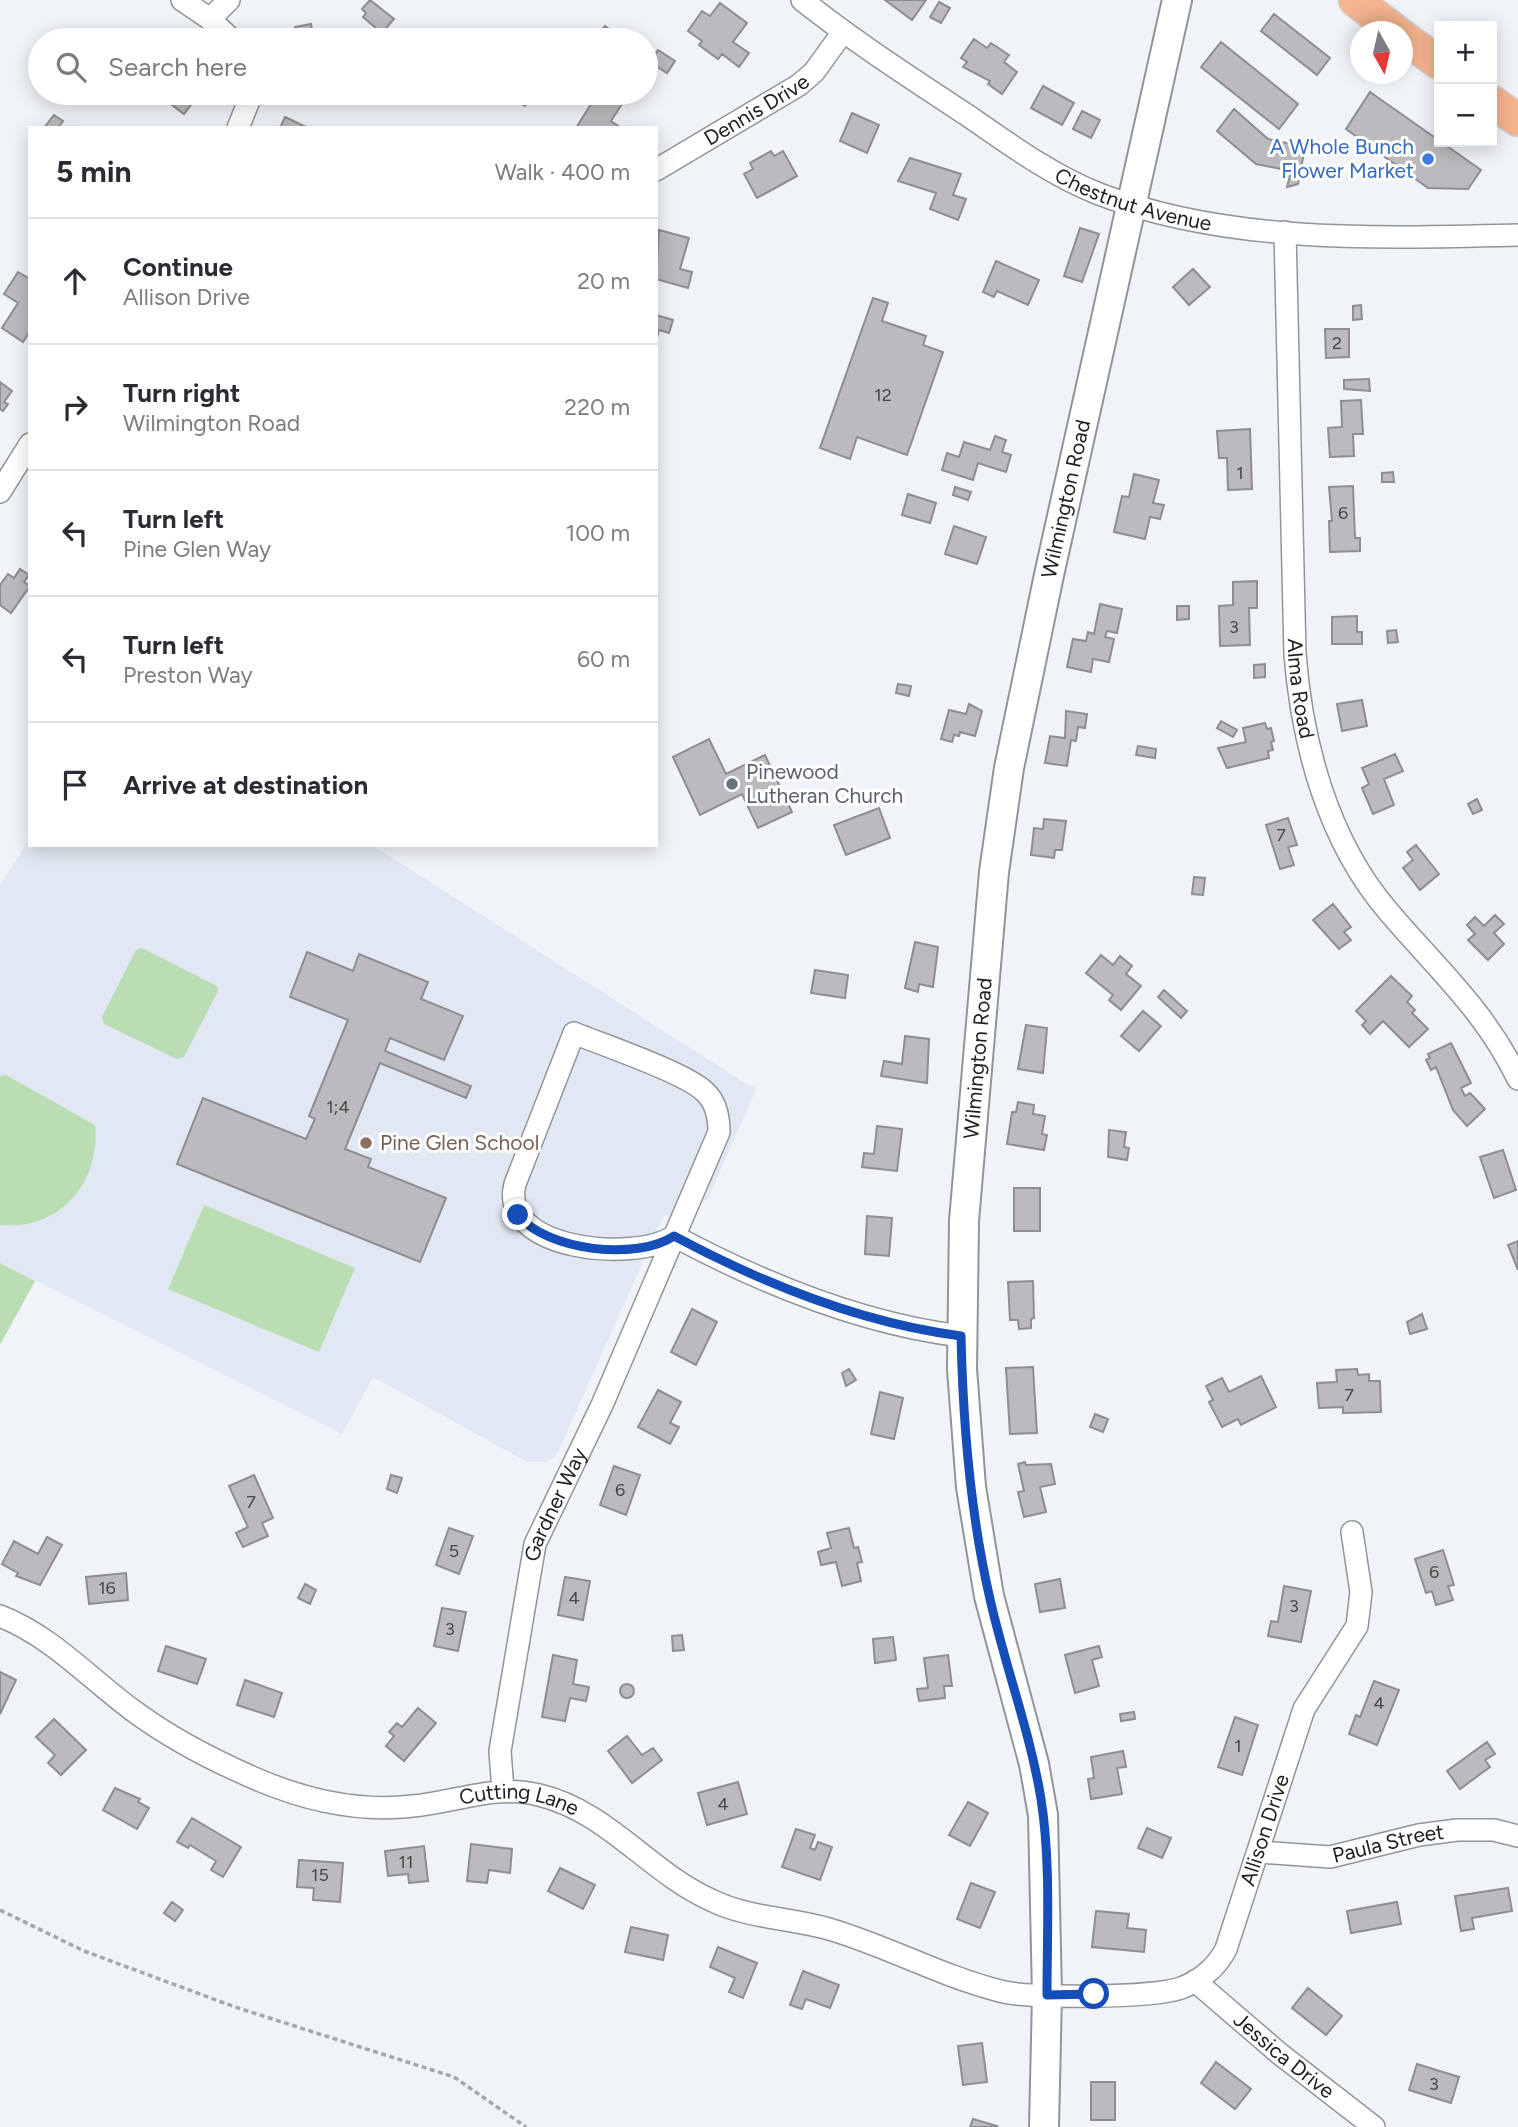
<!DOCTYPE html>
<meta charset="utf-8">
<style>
body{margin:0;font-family:Figtree,sans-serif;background:#f7f7f7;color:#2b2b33}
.controls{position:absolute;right:21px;top:21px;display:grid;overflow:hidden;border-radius:0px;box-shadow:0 4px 18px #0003}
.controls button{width:63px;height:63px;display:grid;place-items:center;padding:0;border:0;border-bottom:2px solid #e1e1e2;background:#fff;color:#2b2b33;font:35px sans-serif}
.compass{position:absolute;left:1350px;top:21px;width:63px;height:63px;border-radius:50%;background:#fff;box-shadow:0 4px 18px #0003;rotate:172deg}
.stop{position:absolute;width:21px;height:21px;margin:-16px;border:5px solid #154db9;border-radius:50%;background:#fff}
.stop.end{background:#154db9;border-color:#fff;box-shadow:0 2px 7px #0008}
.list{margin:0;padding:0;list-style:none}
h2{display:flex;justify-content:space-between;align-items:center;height:91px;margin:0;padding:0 28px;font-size:30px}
h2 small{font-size:23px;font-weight:400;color:#7c7c81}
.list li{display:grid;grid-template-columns:46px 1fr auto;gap:21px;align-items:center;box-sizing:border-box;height:126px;padding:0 28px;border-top:2px solid #e1e1e2}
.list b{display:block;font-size:26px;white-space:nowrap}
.list p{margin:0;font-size:23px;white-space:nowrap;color:#7c7c81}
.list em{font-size:23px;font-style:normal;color:#7c7c81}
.icon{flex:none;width:38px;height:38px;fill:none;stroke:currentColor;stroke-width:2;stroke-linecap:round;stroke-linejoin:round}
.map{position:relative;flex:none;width:1518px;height:2127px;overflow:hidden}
.search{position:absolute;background:#fff;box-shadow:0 4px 18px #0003;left:28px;top:28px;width:630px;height:77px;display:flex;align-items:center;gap:18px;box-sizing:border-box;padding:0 24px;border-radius:38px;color:#7c7c81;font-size:26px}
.panel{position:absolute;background:#fff;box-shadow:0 4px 18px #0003;left:28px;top:126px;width:630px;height:721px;border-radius:0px}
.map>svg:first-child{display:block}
.built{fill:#e1e8f3}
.green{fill:#bbddb4}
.building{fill:#bcbabe;stroke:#8e8d91;stroke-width:2}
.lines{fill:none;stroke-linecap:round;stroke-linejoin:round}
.street-casing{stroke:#929598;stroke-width:24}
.secondary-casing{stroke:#929598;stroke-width:32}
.primary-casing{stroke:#cececf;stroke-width:35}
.path{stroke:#a4a7aa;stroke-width:3.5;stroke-dasharray:5 3.5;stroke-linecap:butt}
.street{stroke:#fff;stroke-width:21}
.secondary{stroke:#fff;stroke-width:28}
.primary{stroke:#f4b48f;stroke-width:32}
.route{stroke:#154db9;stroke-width:9}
.shop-dot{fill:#3f7fe0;stroke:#fff;stroke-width:2.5}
.worship-dot{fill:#6b7280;stroke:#fff;stroke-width:2.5}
.education-dot{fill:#8d6e63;stroke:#fff;stroke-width:2.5}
.labels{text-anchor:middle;stroke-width:6;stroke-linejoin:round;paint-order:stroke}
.number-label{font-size:18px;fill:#47474a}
.street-label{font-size:21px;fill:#202123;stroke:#fff}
.shop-label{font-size:21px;fill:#366cbe;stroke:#fff;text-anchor:end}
.worship-label{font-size:21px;fill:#5b616d;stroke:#fff;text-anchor:start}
.education-label{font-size:21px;fill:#785e54;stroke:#fff;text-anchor:start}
</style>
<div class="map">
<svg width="1518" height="2127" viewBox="0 0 1518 2127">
<rect width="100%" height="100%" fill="#f0f3f7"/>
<path class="built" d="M30,838V845H372L748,1085L757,1087L708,1199L663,1217L558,1452L553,1458L546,1462H527L373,1377L342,1434L0,1263V885Z"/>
<path class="green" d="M142,948L217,986L218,991L184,1057L177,1059L104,1024L102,1017L136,950Z
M6,1075L95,1125C101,1182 60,1231 0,1225V1076Z
M204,1205L355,1268L319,1352L168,1289Z
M0,1263L35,1281L0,1345Z"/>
<path class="building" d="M370,0L394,19L382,33L363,17L366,13L362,9Z
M885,0H926L912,20Z
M939,2L950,8L941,23L930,17Z
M720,3L747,23L733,42L749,53L739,67L722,54L718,59L699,45L702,41L688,31L702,11L710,16Z
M1274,14L1330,58L1317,75L1261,31Z
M311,24L314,40H288L297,38L295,27Z
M605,26L613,32L606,40H602L597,36Z
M974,39L987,48L991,43L1009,55L1004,62L1017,72L1002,94L988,84L990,81L963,67L967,62L961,58Z
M1221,42L1298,104L1279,129L1201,67Z
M658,50L675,61L667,73L650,62Z
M1043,86L1074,103L1062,125L1031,108Z
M1370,92L1481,170L1468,189L1428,188L1346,129Z
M169,93H200L184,114L164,99Z
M516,93H524L531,98L525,106L512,98Z
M598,93L622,104L611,121L621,128H576Z
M1234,109L1268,139L1305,147L1298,184L1287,187L1291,171L1256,164L1217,131Z
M1082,111L1100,120L1091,138L1073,129Z
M852,113L879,125L867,153L840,141Z
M54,115L63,121L58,128H44Z
M285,117L306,127V128H280Z
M771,151L774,156L783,151L797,176L757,198L744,174L753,169L750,163Z
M910,158L961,174L953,195L966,199L958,220L930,209L936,193L898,181Z
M1080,228L1099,234L1082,282L1064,276Z
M659,230L689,238L680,269L692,272L688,288L656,279Z
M996,261L1039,280L1028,305L997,291L994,297L983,292Z
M1193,269L1210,287L1189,305L1173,287Z
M18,272L30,279V331L23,342L2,328L18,303L4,294Z
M873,298L888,303L882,321L926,336L923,345L943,352L907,455L857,437L850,459L820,448Z
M1361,305L1362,319L1353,320V306Z
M656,315L673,320L669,333L659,330L656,341Z
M1325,329H1349V357L1326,358Z
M1369,379L1370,391L1344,389V380Z
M0,382L12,391L4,402L8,404L3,411L0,409Z
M1361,400L1363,434H1353L1354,456L1330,457L1328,428L1342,427L1341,401Z
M1250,429L1252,489L1228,490L1227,458H1219L1217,431Z
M995,436L1006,440L1002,452L1011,455L1006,472L978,463L973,480L942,470L947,453L959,457L964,442L990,450Z
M1393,472L1394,482H1382V473Z
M1134,474L1159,480L1153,503L1164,505L1160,519L1150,517L1145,539L1114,532L1122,496L1129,497Z
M1353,486L1355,538H1360V551L1330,552L1329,521H1332L1329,487Z
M955,487L971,492L968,500L953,495Z
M908,494L936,503L930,523L902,515Z
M954,526L986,537L977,564L945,554Z
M20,569L29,575L24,582L30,586L11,613L0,605V585L8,574L14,578Z
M1257,581V608H1249L1250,645L1220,646L1219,606L1233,605V582Z
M1100,604L1122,609L1117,633L1107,631L1105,637L1114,639L1109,662L1093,659L1091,672L1067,667L1073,639L1086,641L1088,632L1094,634Z
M1177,606H1189V619L1177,620Z
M1357,616V632H1362V644H1332V617Z
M1396,630L1398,642L1388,643L1387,631Z
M1265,664V677L1254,678V665Z
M898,684L911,686L909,696L896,693Z
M1362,700L1367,726L1342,731L1337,704Z
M969,704L982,711L975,736L960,732L959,736L954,735L952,742L941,739L949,710L966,714Z
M1066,711L1087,714L1085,728L1078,727L1076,741L1071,740L1067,766L1045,763L1050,736L1065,738Z
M1221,721L1237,730L1233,737L1217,728Z
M1265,723L1267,729L1271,728L1274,741L1271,742L1273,750L1268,751L1269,758L1227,768L1218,748L1246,742L1243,728Z
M709,739L726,774L765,755L792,812L758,828L742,794L700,815L673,757Z
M1138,746L1156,749L1155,758L1136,755Z
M1395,754L1403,771L1384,779L1394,805L1373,814L1362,788L1369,784L1362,768Z
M1477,799L1482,810L1473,814L1468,804Z
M879,808L890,838L846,855L834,825Z
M1288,818L1297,845L1288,847L1294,865L1280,869L1266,825Z
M1044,819L1066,821L1062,850H1055L1054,858L1031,855L1034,828L1043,829Z
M1416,845L1439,874L1420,890L1403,868L1413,860L1407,852Z
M1194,877L1205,878L1203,895L1192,894Z
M1333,904L1351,927L1344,932L1351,940L1339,949L1313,920Z
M1495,915L1504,924L1494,933L1504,944L1488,960L1468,940L1475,934L1467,925L1475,917L1484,926Z
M915,942L938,947L933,987L919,984L918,992L905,988Z
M307,952L353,971L359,954L428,982L421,999L463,1016L444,1060L390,1038L385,1051L471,1086L466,1098L380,1063L345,1149L371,1159L368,1167L446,1198L420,1262L177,1164L203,1098L306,1139L315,1119L309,1116L348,1020L290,997Z
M1101,955L1113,965L1120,956L1132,966L1126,974L1141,986L1121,1010L1109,1000L1113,995L1086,973Z
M815,970L848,975L845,998L811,993Z
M1391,976L1412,996L1407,1002L1415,1010L1412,1013L1428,1029L1409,1047L1383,1021L1370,1034L1362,1025L1366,1021L1356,1011Z
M1164,990L1187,1011L1181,1018L1158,997Z
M1143,1011L1161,1026L1139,1051L1121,1036Z
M1026,1025L1047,1028L1043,1073L1018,1069Z
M905,1036L929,1039L927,1083L881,1076L884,1061L902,1064Z
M1451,1043L1471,1083L1461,1088L1465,1096L1470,1093L1485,1109L1467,1126L1453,1110L1436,1067L1431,1070L1426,1060L1430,1058L1428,1054Z
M1018,1102L1034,1105L1033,1114L1045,1116L1042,1134L1047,1135L1044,1150L1007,1144L1012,1112H1016Z
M877,1126L902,1129L897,1171L862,1167L864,1153L874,1154Z
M1109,1130L1126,1132L1124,1147L1129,1148L1127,1160L1108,1157Z
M1503,1150L1516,1190L1494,1198L1480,1157Z
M1014,1188H1040V1231H1014Z
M867,1216L892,1218L889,1256L865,1254Z
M1518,1241V1270L1508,1245Z
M1033,1281L1034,1318L1031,1319V1328L1019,1329L1018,1320H1010L1008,1282Z
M692,1309L717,1322L696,1365L671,1352Z
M1422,1314L1427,1329L1410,1334L1407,1322Z
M1033,1367L1037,1433L1010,1434L1006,1368Z
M849,1369L856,1380L846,1386L842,1373Z
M1357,1369L1358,1375L1369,1374V1381H1380L1381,1412L1343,1413V1407L1319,1408L1317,1383L1337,1382L1336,1370Z
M1261,1376L1276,1407L1241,1425L1238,1419L1222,1427L1209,1402L1213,1400L1206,1386L1222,1378L1229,1392Z
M658,1390L681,1402L670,1423L679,1427L670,1444L638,1427Z
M880,1392L903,1398L894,1439L871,1434Z
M1095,1414L1108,1419L1103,1432L1090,1427Z
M1025,1462L1026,1465L1051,1464L1055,1484L1040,1487L1046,1512L1024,1517L1018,1492L1024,1491L1018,1464Z
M614,1466L640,1475L626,1515L600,1505Z
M254,1475L273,1518L262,1523L268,1536L243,1547L236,1533L248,1527L229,1486Z
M391,1475L402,1478L397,1493L387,1489Z
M449,1528L473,1536L459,1574L436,1565Z
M849,1528L854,1548L858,1547L862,1562L857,1563L861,1581L842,1586L836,1562L821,1565L818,1552L831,1548L827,1533Z
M47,1537L62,1545L40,1585L16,1576L18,1573L2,1564L14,1541L38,1554Z
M1443,1550L1454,1585L1448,1586L1453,1600L1436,1605L1432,1591L1426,1593L1415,1559Z
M126,1573L128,1600L89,1604L86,1577Z
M565,1577L590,1581L583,1620L558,1615Z
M1060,1579L1065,1608L1040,1612L1035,1584Z
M305,1584L316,1590L310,1604L298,1598Z
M1284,1586L1311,1591L1301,1642L1268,1636L1271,1621L1278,1622Z
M442,1608L466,1612L458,1651L434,1646Z
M682,1635L684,1650L673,1651L672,1636Z
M893,1637L896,1660L875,1663L873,1639Z
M166,1646L206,1659L197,1684L158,1671Z
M1099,1646L1102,1657L1092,1660L1099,1686L1075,1693L1065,1655Z
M553,1655L577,1660L573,1684L589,1687L586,1701L570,1698L565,1721L542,1717Z
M948,1655L952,1686H944L945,1698L919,1701L917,1689L928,1688L924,1658Z
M0,1672L16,1680L0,1714Z
M245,1680L282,1693L274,1717L237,1705Z
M1374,1681L1399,1690L1377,1745L1349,1734L1356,1715L1360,1717Z
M620 1691a7 7 0 1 1 14 0a7 7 0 1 1-14 0Z
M418,1708L436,1723L404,1761L386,1746L394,1736L389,1732L397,1723L402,1727Z
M1134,1712L1135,1719L1121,1721L1120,1714Z
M1235,1717L1258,1725L1242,1775L1218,1767Z
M54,1719L86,1750L61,1775L48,1763L55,1755L36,1737Z
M627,1736L642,1755L653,1748L662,1760L632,1783L608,1751Z
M1487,1742L1495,1754L1485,1760L1490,1767L1460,1789L1447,1771Z
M1123,1751L1126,1767L1117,1768L1122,1794L1091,1799L1088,1779L1094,1778L1091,1757Z
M738,1782L747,1814L707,1825L698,1793Z
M115,1788L140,1799L138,1802L149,1808L137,1829L103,1810Z
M968,1802L988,1813L970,1846L949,1835Z
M192,1818L241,1847L223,1877L211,1870L216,1861L190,1845L188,1848L177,1842Z
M1147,1828L1171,1838L1162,1858L1138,1848Z
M796,1829L815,1835L810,1848L815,1850L818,1842L832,1847L820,1880L782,1867Z
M471,1844L512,1849L510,1873L489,1870L487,1883L467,1881Z
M424,1846L428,1881L409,1883L408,1874L388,1876L385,1851Z
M299,1860L343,1863L340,1902L313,1900L314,1888L297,1887Z
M560,1868L595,1885L583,1909L548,1891Z
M971,1883L995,1892L980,1928L957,1919Z
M1508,1888L1512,1911L1472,1918L1474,1929L1461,1931L1455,1896Z
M172,1902L183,1910L175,1921L164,1913Z
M1397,1902L1401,1924L1351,1933L1347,1911Z
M1096,1911L1129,1914L1127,1928L1146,1930L1144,1952L1092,1947Z
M631,1927L668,1935L663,1960L625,1952Z
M718,1947L757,1963L743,1998L729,1992L735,1978L710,1967Z
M803,1971L839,1985L830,2008L806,1999L802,2009L790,2005Z
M1308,1988L1342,2016L1326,2035L1292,2008Z
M982,2043L987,2082L963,2085L958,2046Z
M1216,2062L1251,2089L1235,2109L1201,2083Z
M1417,2064L1459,2077L1451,2103L1409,2090Z
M1091,2082H1115V2120H1091Z
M973,2119L997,2126L996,2127H970Z"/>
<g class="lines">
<defs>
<g id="street">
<path d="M182,0L210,19L232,40"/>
<path id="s1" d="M802,0C855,42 911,78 967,115C1009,144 1051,175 1099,194C1230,244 1380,238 1518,235"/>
<path d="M210,19L229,0"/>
<path d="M238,128L252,93"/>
<path id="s2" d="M656,170L799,85L814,72L843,32"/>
<path id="s3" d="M1285,232L1295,654C1302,744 1328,841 1388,911C1437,969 1484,1009 1518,1079"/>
<path d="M0,492L30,444"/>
<path d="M674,1236C762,1283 862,1324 961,1336"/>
<path id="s4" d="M0,1616C51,1636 88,1677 131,1709C171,1739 216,1762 261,1781C309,1801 361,1812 413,1806C456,1802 496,1784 539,1795C607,1811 649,1872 711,1900C747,1918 790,1918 829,1929C887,1946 941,1976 1000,1991C1029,1999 1153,1998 1181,1988C1200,1981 1217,1967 1226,1949L1304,1709L1357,1626L1361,1592L1352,1532"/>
<path id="s5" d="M503,1791L500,1751L535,1544L602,1405L719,1132C719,1117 716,1102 705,1092C686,1073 603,1045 574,1033L515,1184C498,1250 635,1263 674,1236"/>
<path id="s6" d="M1259,1852L1330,1857L1419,1835L1457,1830H1494L1518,1836"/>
<path id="s7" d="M1195,1981L1280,2054L1374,2127"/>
</g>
<g id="secondary">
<path id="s8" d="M1044,2127L1047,1995L1043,1815L1034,1764L989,1596L971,1487L962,1369L964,1221L994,872L1009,768L1049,575L1177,0"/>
</g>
<path id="primary" d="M1355,0L1397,32
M1402,36L1439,63
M1492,102L1518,120"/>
</defs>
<use href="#street" class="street-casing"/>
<use href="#secondary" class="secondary-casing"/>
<use href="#primary" class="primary-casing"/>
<path class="path" d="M0,1910L84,1951L235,2007L454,2077L526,2127"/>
<use href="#street" class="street"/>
<use href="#secondary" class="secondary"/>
<use href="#primary" class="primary"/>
</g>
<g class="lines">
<path class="route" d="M518,1215C547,1251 637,1261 674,1236C762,1283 861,1323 961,1336C963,1425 970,1513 990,1599C1005,1666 1030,1731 1041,1799C1051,1863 1047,1930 1047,1995L1094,1994"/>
</g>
<circle class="shop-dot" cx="1428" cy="159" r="7"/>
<circle class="worship-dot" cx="732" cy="784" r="7"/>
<circle class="education-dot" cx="366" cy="1143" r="7"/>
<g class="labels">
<g class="number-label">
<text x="1337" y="349">2</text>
<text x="883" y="401">12</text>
<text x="1240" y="479">1</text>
<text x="1343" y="519">6</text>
<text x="1234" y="633">3</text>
<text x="1281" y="841">7</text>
<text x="338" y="1113">1;4</text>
<text x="1349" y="1401">7</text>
<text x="620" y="1496">6</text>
<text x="251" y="1508">7</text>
<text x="454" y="1557">5</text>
<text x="1434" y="1578">6</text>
<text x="107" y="1594">16</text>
<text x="574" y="1604">4</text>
<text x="1294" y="1612">3</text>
<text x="450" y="1635">3</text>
<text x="1379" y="1709">4</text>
<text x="1238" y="1752">1</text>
<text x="723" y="1810">4</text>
<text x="406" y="1868">11</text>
<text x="320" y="1881">15</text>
<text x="1434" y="2090">3</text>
</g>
<g class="street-label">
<text dy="7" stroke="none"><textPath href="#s2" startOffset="117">Dennis Drive</textPath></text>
<text dy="7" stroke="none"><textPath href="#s1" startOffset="390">Chestnut Avenue</textPath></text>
<text dy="7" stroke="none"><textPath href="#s8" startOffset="1645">Wilmington Road</textPath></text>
<text dy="7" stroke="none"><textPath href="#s3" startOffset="457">Alma Road</textPath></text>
<text dy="7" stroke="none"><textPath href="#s8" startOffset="1078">Wilmington Road</textPath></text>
<text dy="7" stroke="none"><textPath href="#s5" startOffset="294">Gardner Way</textPath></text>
<text dy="7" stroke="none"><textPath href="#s4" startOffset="574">Cutting Lane</textPath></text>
<text dy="7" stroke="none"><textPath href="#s4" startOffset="1468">Allison Drive</textPath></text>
<text dy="7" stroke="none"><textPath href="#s6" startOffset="131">Paula Street</textPath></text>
<text dy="7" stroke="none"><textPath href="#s7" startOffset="116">Jessica Drive</textPath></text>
</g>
<g class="shop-label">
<text x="1414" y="154">A Whole Bunch<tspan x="1414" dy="24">Flower Market</tspan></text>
</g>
<g class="worship-label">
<text x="746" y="779">Pinewood<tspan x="746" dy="24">Lutheran Church</tspan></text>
</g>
<g class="education-label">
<text x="380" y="1150">Pine Glen School</text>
</g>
</g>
</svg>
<div class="controls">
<button>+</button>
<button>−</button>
</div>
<svg class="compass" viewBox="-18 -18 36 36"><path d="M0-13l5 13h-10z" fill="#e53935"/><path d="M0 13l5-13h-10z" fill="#7c7c81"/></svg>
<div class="stop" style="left:1094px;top:1994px"></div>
<div class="stop end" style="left:518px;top:1215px"></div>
<div class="search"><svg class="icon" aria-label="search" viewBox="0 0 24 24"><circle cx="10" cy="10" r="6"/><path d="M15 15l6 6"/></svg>Search here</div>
<section class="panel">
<h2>5 min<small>Walk · 400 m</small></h2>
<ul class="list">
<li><svg class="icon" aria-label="ahead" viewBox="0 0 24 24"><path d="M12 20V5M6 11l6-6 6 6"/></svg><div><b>Continue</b><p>Allison Drive</p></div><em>20 m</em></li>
<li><svg class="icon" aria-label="right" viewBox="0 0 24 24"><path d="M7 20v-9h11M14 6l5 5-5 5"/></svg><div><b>Turn right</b><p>Wilmington Road</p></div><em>220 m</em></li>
<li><svg class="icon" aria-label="left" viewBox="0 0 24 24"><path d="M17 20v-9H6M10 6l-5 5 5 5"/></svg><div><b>Turn left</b><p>Pine Glen Way</p></div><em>100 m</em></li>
<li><svg class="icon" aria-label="left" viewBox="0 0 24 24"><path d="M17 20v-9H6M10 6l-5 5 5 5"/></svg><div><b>Turn left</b><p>Preston Way</p></div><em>60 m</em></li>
<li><svg class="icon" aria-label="arrive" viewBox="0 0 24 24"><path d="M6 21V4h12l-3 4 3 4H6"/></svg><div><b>Arrive at destination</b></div></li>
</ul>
</section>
</div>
